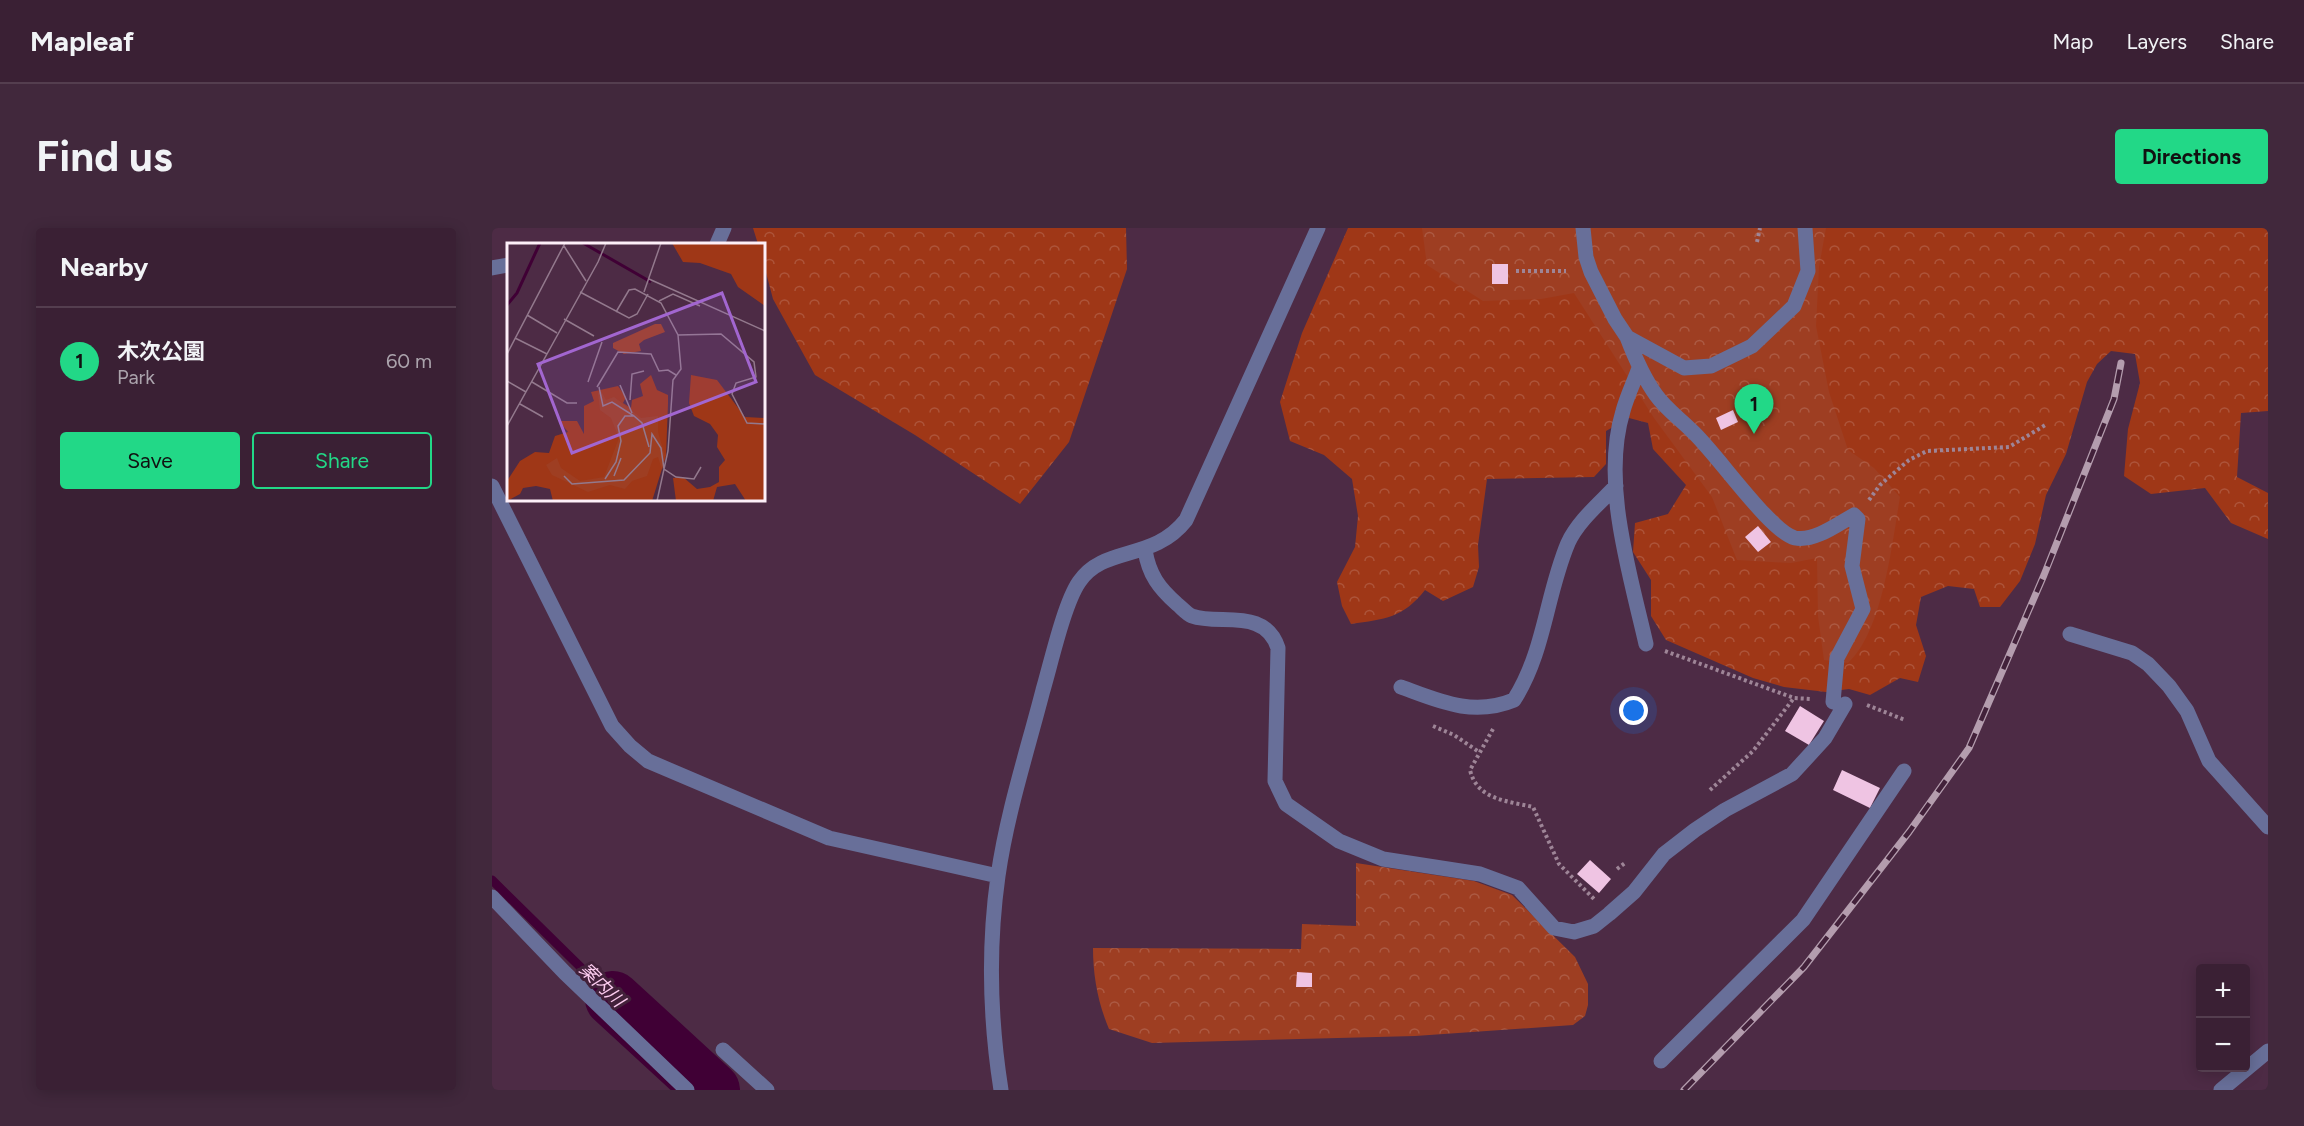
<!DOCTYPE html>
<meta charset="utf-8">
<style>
body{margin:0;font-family:Figtree,"Noto Sans JP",sans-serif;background:#41283c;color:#f1f3f6}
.controls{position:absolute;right:18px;bottom:18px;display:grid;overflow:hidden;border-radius:6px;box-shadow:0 3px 15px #0003}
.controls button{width:54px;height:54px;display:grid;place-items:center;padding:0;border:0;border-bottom:2px solid #543e4f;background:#3a2034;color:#f1f3f6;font:30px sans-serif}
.you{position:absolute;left:1142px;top:483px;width:21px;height:21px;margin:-15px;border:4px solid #fff;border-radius:50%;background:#1a73e8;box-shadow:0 0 0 9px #1a73e833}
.badge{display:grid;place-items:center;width:39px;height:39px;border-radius:50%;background:#22d887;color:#111;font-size:20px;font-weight:700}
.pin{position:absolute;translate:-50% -50px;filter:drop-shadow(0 2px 3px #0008)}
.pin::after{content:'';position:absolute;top:32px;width:21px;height:18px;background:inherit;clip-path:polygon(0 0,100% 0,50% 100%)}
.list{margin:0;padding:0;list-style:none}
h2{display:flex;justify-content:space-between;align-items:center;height:78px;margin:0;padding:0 24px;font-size:26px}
h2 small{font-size:20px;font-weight:400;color:#aba3ac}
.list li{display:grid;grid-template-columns:39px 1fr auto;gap:18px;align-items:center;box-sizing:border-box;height:108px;padding:0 24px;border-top:2px solid #543e4f}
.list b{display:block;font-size:22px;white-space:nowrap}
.list p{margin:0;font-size:20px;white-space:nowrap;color:#aba3ac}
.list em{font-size:20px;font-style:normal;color:#aba3ac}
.actions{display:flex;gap:12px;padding:18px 24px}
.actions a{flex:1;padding:14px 0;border:2px solid #22d887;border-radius:6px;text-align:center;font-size:21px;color:#22d887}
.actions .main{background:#22d887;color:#111}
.map{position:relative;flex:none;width:1776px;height:862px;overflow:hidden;border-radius:6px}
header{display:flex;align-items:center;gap:36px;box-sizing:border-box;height:84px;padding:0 30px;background:#3a2034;border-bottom:2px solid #543e4f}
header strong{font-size:28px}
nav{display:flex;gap:33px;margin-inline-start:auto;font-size:21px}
.intro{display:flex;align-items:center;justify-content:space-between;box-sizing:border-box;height:144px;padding:0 36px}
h1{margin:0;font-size:42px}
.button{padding:15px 27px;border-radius:6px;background:#22d887;color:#111;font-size:21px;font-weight:700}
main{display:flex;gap:36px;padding:0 36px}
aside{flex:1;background:#3a2034;border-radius:6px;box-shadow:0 3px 15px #0003}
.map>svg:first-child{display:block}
.forest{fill:url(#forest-crowns)}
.park{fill:url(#park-crowns)}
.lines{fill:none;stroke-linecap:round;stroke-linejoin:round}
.stream{stroke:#400035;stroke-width:9}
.river{stroke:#400035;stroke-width:56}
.building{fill:#efc4e3}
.path{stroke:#9e8597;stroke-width:4;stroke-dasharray:3 3;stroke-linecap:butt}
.minor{stroke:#686f99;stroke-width:15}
.rail-casing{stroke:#b49dae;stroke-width:7}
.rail{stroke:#42213a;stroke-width:4.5;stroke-dasharray:14;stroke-linecap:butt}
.labels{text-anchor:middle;stroke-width:6;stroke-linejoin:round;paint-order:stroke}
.water-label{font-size:18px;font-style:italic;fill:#fdcdf0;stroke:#42213a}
.inset-river{fill:none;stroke:#400035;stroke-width:3}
.inset-road{fill:none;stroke:#93798d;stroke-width:1.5}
.view{fill:#a266d0;fill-opacity:0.15;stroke:#a266d0;stroke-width:3}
.inset-edge{fill:none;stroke:#fdeff8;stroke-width:3}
</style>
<header>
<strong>Mapleaf</strong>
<nav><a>Map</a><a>Layers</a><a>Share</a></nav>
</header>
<div class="intro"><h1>Find us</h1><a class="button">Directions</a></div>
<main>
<aside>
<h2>Nearby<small></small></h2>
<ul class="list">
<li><span class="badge">1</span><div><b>木次公園</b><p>Park</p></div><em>60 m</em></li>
</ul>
<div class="actions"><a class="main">Save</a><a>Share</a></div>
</aside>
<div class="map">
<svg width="1776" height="862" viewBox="0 0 1776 862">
<defs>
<pattern id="forest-crowns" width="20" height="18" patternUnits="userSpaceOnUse" patternTransform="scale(1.5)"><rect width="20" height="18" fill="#9f3717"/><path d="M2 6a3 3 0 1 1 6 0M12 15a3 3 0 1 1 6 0" fill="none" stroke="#ad543a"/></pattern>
<pattern id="park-crowns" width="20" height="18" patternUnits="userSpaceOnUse" patternTransform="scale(1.5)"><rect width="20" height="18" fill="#9e3e22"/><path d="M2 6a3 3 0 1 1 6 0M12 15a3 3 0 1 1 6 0" fill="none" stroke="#ac5a43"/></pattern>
</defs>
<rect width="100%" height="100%" fill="#4d2b45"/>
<path class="forest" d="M261,0H634L635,41L577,214L528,276L423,207L323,147L281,71L272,37V16H266Z
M856,0H1776V183L1749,185L1745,249L1776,265V311L1739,295L1713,260L1659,266L1632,248L1636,201L1648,155L1643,126L1619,123L1605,136L1595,154L1574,226L1554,267L1543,316L1528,353L1508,379H1488L1482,361L1456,358L1429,369L1424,397L1434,428L1426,454L1408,450L1378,467L1357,461L1334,464L1292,459L1261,450L1174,412L1159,388V352L1141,324L1143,295L1176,286L1194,257L1161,221L1156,195L1137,190L1114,203V236L1102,249L995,251L986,317L987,339L981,359L951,373L933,362C911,390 893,391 859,396L850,378L845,354L863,319L866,288L860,251L832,227L798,213L788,174L810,105Z"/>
<path class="park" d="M930,0H1334L1327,39L1324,98L1337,164L1356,222L1382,240L1408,269C1400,315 1391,403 1356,435L1332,432L1326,388L1325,330L1299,335L1245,332L1220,269L1162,190L1082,65L1049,71L991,73L935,37Z
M864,635L982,653L1020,667L1083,729L1096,756V777L1093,788L1081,797L923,808L660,815L617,801C606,775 601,748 601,720L809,721L810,696L864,698Z"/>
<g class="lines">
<path class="stream" d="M0,652L121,771"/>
<path class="river" d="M121,771L220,862"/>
</g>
<path class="building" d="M1000,36H1016V56H1000Z
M1241,182L1246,194L1229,202L1224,190Z
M1266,298L1279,314L1266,324L1253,309Z
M1308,478L1332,493L1317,517L1293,503Z
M1350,542L1388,560L1378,580L1341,562Z
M1098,632L1119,651L1107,665L1085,646Z
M805,744L820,745V759H804Z"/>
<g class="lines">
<path class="path" d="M1265,14L1268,0
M1024,43H1074
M1377,272L1388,257L1417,232L1435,223L1517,219L1555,196
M1173,423L1302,470L1319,471
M1375,477L1413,492
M941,498L962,507L987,524
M1001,501L978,542C985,572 1016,573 1041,579L1067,636L1102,671
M1218,562L1261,523L1302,470
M1125,641L1133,635"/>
<path class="minor" d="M1091,0L1094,29L1099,44L1123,91L1135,109L1192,140L1219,138L1260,118L1302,78L1316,43L1313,0
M225,16L232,0
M0,40L16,37
M1135,109C1143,130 1151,149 1164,167C1174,181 1187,190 1199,202C1223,223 1278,304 1303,310C1322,314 1346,296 1362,287L1366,291L1360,338L1371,381L1345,430L1341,474
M1147,140C1142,154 1135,168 1131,183C1109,255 1138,345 1154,416
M0,258L120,498L138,518L156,533L337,610L506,648
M653,322C657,347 667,360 685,376C690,380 695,386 700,388C727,398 773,379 786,420L783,553L794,576L847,613L891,631L988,646L1026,660L1062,700L1082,704L1102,698L1117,686L1142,664L1172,626L1203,602L1233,582L1300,546L1333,510L1353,476
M1578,406L1640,425L1656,436L1677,458L1695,483L1717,533L1776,599
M909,459C947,473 981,489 1022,472C1053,423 1054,367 1076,315C1086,293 1108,275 1124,258
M0,669L73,745L195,862
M231,822L275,862
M1169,833L1311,692L1412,543
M509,862C498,792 496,719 506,648C515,585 535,524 551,462C559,435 572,376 587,354C612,317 661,334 694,292L826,0
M1729,862L1776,823"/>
<defs>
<path id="rail" d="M1192,862L1312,739L1417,604L1477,520L1552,347L1622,171L1629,135"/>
</defs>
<use href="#rail" class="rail-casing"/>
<use href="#rail" class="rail"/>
</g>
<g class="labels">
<g class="water-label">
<text transform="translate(110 757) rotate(44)" y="6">案内川</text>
</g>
</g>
<g transform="translate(15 15)">
<rect width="258" height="258" fill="#4d2b45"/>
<path d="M165,0H258V63L231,44L224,31L193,20L176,19ZM144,132L150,147L161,152V161L159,213L145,258H46L43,246L29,243L16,245L13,251L0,258V238L13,218L28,209L42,210L48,193L61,189L52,178H70L77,191V163L87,158L84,149L111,143L119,154L116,160L124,165L125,157L136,153L133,141ZM184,132L210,137L238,174L258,175V258H239L228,241L210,244L206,258H169L166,235L176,234L190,246L203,244L212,239V224L218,217L210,204L211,192L203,181L187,173L182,160Z" fill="#9f3717"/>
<path d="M148,81H154L158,89L137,97L132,101L134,108L117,111L106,105V100ZM94,148L99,157L107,154L134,175L151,173V189L158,213L155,227L151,214L146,216L140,233L125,238L118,246L103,242L81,249L45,232L39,222L50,215L54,225L73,238L97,234L112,195L104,175L93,167L91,150Z" fill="#9e3e22"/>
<path class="inset-river" d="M76,0L144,39M0,62L10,50L33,0"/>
<path class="inset-road" d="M57,3L79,38M91,19L99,0M142,36L258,88M73,49L122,75L130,71L141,51M137,49L154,0M152,58L166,51L193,63M109,69L122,47L128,46L154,60L171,92L174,126L166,137L161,208L150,258M20,72L50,90M57,76L87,93M171,92L214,91L247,119L249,134L229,140L225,151L240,180L258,181M8,95L40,111M0,111L58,0M0,138L19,149M25,139L60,160H70M81,139L95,99M113,142L125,170M90,144L111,109L144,111L152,128L161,127L169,132M92,144L96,163L105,159L127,173M123,157L125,131L137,128M13,161L36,174M0,183L91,19M57,233L65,241L117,237L143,210L145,191L154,205L157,226L169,234L187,236L194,224M107,233L114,215M98,236L109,219L114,198L111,183L118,173H127L135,180L142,204"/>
<path class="view" d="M215,50L249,139L65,210L31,121Z"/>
<rect width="258" height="258" class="inset-edge"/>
</g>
</svg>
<div class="controls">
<button>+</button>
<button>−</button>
</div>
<div class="you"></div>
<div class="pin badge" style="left:1262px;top:206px">1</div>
</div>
</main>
